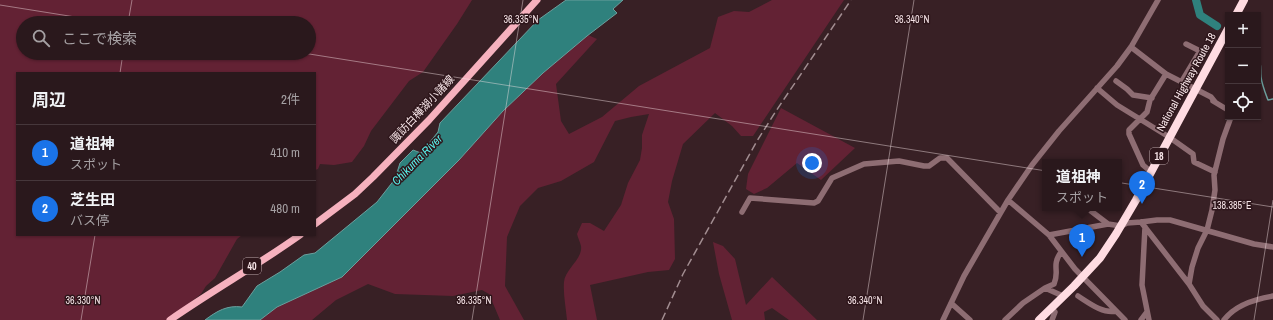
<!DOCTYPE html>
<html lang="ja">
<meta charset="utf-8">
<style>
body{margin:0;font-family:"Archivo Narrow","Noto Sans JP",sans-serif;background:#362529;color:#f1f3f6}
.controls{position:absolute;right:12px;top:12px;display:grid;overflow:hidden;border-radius:0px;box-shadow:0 1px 3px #0004}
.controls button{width:36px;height:36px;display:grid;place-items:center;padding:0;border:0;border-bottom:1px solid #46373b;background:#2a181c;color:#f1f3f6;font:20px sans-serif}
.you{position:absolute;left:812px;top:163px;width:14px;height:14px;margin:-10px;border:3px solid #fff;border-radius:50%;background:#1a73e8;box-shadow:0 0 0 6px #1a73e833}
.badge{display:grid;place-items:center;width:26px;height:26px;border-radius:50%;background:#1a73e8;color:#fff;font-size:13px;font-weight:700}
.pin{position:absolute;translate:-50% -33px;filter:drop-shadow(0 1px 2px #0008)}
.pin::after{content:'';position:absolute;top:21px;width:14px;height:12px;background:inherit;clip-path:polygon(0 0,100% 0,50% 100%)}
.popup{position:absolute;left:1042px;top:159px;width:80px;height:52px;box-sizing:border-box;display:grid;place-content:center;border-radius:0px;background:#2a181c;filter:drop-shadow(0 1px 3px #0005);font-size:13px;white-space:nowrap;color:#a5a0a3}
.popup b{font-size:15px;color:#f1f3f6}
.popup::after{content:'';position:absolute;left:50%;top:100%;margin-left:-8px;border:8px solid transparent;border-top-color:#2a181c}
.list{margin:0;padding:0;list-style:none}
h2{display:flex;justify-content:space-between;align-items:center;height:52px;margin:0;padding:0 16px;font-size:17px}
h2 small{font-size:13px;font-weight:400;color:#a5a0a3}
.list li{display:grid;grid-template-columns:26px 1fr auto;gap:12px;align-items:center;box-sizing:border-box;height:56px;padding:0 16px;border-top:1px solid #46373b}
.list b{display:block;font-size:15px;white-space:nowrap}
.list p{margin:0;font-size:13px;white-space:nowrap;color:#a5a0a3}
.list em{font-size:13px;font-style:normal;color:#a5a0a3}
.icon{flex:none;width:22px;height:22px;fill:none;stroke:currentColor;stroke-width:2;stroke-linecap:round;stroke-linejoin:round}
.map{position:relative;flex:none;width:1273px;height:320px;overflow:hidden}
.search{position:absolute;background:#2a181c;box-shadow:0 1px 3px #0004;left:16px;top:16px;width:300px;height:44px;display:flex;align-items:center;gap:10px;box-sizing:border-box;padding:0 14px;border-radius:22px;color:#a5a0a3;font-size:15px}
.panel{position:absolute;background:#2a181c;box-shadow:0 1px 3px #0004;left:16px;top:72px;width:300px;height:164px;border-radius:0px}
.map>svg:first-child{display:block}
.green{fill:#632234;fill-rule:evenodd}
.water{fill:#2f817d;stroke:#6b9f9d}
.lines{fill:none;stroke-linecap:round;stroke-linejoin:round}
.stream{stroke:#6b9f9d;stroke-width:1.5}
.river{stroke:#2f817d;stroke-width:8}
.minor{stroke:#8e6d73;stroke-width:5.5}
.major{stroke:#f6b1be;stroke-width:7}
.highway{stroke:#ffdce2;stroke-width:8}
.rail{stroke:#a28d91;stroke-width:1.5;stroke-dasharray:8 4;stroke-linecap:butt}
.ticks{fill:none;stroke:#f6e4e7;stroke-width:1;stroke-opacity:0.45}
.labels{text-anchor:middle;stroke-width:3;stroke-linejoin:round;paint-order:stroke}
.shield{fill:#2e161b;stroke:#baa6aa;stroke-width:1}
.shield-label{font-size:10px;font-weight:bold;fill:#f6e4e7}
.street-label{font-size:11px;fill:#f6e4e7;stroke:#2e161b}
.water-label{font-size:12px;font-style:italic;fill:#58f0ea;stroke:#2e161b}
.ticks-label{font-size:10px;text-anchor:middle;fill:#f6e4e7;stroke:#2e161b;stroke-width:3;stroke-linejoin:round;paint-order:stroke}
</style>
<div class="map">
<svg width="1273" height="320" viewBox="0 0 1273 320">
<rect width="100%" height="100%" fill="#382025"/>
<path class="green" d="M0,0H472L457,24L423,72L409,81L371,131L364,146L352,162L334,165L320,164L318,169L315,170V73H17V235H242L237,239L215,278L206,286L201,294L168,320H0ZM23,23H309V53H23Z
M772,0H844L753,136H741L732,126L715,113L683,144L672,181L668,202L674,219L675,259L669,270L648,272L590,285L597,320H567C566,308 563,294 564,282C565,269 583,259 581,246C580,242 578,238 577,234L582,223H590L604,231L621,205L628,183L640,160L642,148V135L649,114L631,117L615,121L594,162L561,181L538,188L520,206L507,237L505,286L524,320H500L489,294L482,290L453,296L395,294L368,284L336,300L312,320H260L277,307L342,277L459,160L503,111L543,73L588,35L597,39L556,84L561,121L569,134L602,117L639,86L710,48L718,17L734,11L749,12Z
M781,108L855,148L821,180L797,163L767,188L754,194L746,189L748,174Z
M713,242L723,246L735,259L746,305L772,277L817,320H789L772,308L764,312L765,320H732L719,274Z"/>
<path class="water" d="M566,0H623L613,9L617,13L587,36L543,73L503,111L459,160L342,277L277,307L260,320H205C217,311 227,305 242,307L257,286L280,272L304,255L315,253L377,202L395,179L400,163L413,150L421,153L438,132L440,123L538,20Z"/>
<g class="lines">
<path class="stream" d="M1258,57C1262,64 1260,69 1261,77C1262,85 1265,92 1268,100L1273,99"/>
<path class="river" d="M1196,0L1200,15L1217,26"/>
<path class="minor" d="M1131,47L1166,74L1211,97L1215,102
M1116,81L1127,89L1133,95L1152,98
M1182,81L1200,51L1186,44
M1097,88L1117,105L1169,137L1193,154L1194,162L1215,172
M1213,101L1228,110
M1151,172L1143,165L1129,134V130L1147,112L1150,100L1166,74
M1008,200L1049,235L1075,269L1125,320
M1087,208L1108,224
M742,212L750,198L814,203L818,201L832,178L864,164L899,161L924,166H929L940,158H947L1000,212
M1141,222L1189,284L1203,306L1217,320
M1145,227L1142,285L1149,320
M1049,235L1108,224L1121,226L1127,223L1141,222L1157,220H1170L1254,244L1273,247
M1189,284L1192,267L1198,248L1207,230L1212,210L1215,190L1214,175L1223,139L1231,117
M1045,288L1054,284C1060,271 1051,266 1061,252
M1078,296C1089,303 1103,314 1116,311
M951,303L970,320
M1051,308L1055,312L1052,320
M943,320L964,276L1008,200L1032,165L1059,131L1117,66L1131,47L1158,0
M1005,320L1023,303L1045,288L1063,296
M1141,320L1147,312
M1224,320C1235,305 1255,299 1273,296"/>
<path class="major" d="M315,224L355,194L373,177L429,120L537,0
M170,320C213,290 258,265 300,235"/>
<path class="highway" d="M1236,15L1244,0
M1039,320L1074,286L1100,258L1116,234L1136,200L1228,29"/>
<path class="rail" d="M662,320L683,274L757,141L776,111L851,0"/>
</g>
<path class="ticks" d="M0,5L113,23M128,23L132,0M303,53L1273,207M120,73L123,53M81,320L95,235M472,320L523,0M863,320L914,0M1254,320L1273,200"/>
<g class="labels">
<g class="shield">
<rect x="1150" y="148" width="18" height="16" rx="3"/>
<rect x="243" y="258" width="18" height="16" rx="3"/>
</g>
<g class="shield-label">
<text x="1159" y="160">18</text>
<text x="252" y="270">40</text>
</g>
<g class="street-label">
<text transform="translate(1186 82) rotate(-61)" y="4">National Highway Route 18</text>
<text transform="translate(422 109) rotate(-47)" y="4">諏訪白樺湖小諸線</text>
</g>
<g class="water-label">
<text transform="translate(417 160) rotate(-45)" y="4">Chikuma River</text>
</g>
</g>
<g class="ticks-label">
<text x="521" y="23">36.335°N</text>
<text x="912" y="23">36.340°N</text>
<text x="1232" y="209">138.385°E</text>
<text x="83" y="304">36.330°N</text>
<text x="474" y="304">36.335°N</text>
<text x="865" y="304">36.340°N</text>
</g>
</svg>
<div class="controls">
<button>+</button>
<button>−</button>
<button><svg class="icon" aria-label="locate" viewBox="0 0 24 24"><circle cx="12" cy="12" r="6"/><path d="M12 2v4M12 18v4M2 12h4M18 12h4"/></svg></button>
</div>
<div class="you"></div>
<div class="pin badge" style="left:1082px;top:257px">1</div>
<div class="popup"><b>道祖神</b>スポット</div>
<div class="pin badge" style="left:1142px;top:204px">2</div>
<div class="search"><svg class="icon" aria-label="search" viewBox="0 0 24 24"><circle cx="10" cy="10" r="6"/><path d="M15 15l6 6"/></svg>ここで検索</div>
<section class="panel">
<h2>周辺<small>2件</small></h2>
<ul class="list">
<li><span class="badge">1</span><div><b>道祖神</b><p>スポット</p></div><em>410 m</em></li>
<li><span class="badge">2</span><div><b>芝生田</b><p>バス停</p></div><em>480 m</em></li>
</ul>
</section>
</div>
